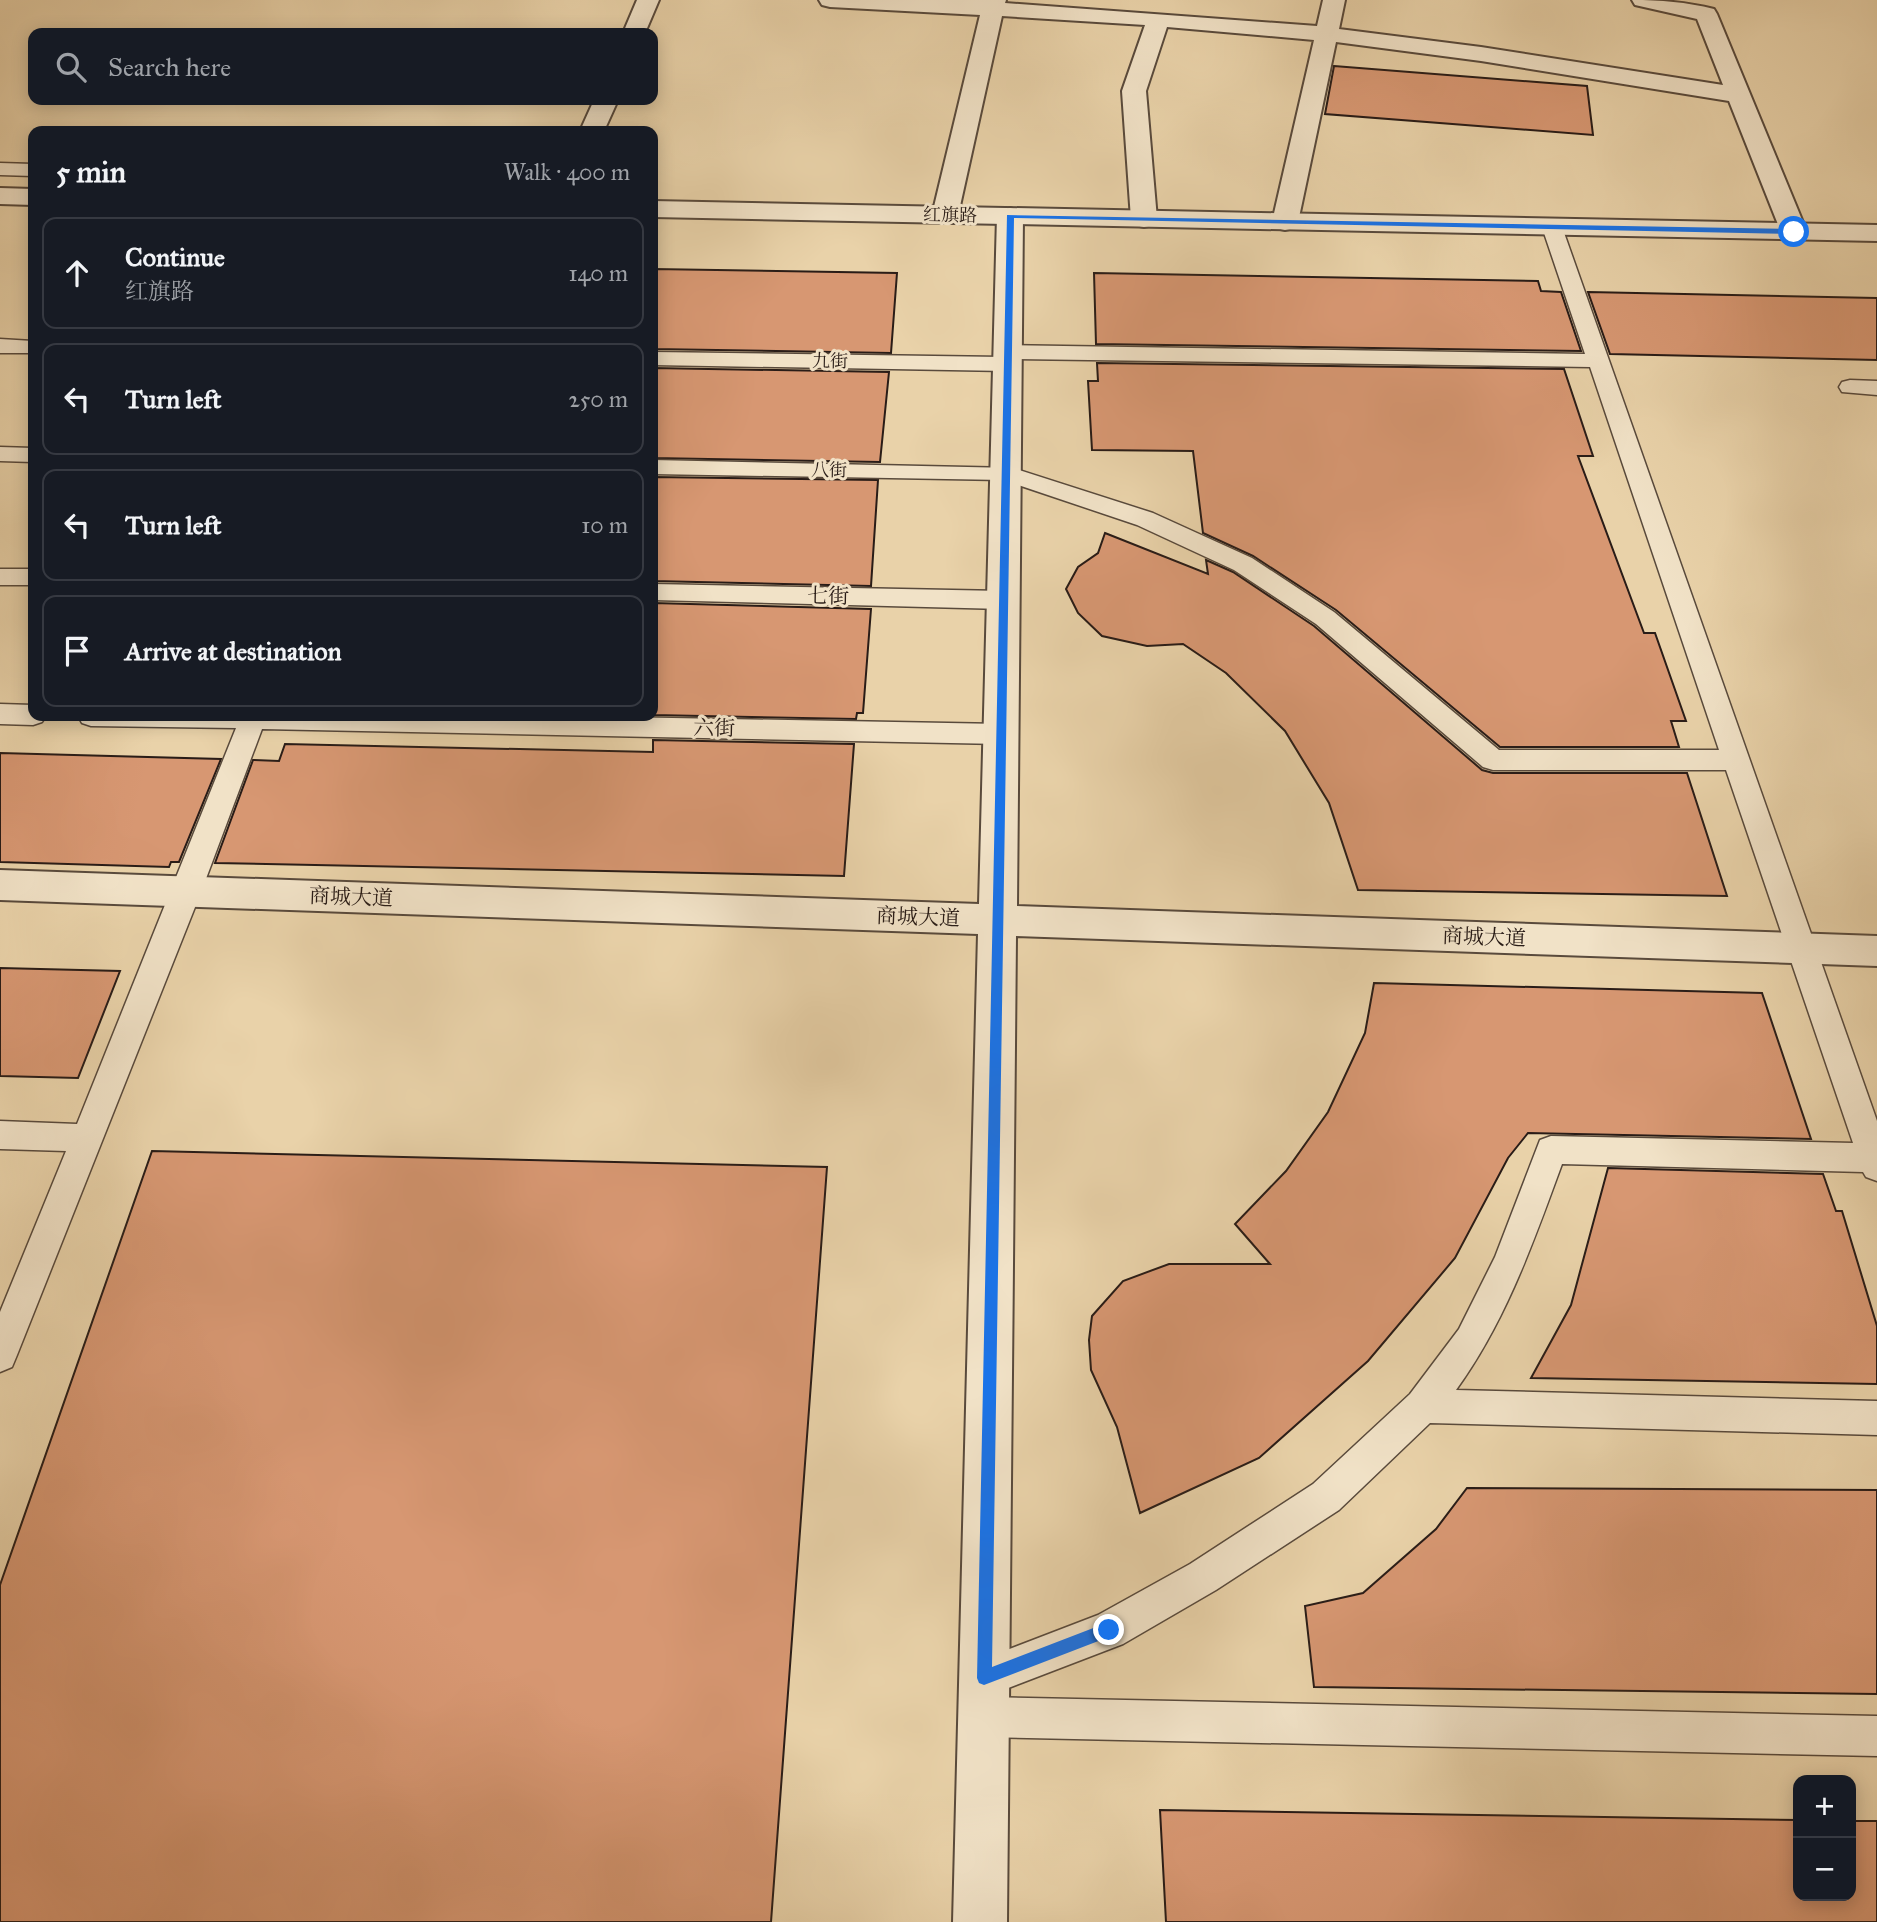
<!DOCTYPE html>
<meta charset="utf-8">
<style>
body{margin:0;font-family:"IM FELL Great Primer","Noto Serif SC",serif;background:#242831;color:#f1f3f6}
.controls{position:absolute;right:21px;bottom:21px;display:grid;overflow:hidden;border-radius:14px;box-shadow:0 4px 18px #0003}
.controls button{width:63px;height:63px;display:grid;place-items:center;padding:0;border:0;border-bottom:2px solid #363941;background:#171b24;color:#f1f3f6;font:35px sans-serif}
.stop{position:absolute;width:21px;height:21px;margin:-16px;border:5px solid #1a73e8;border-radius:50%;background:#fff}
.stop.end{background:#1a73e8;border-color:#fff;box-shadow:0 2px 7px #0008}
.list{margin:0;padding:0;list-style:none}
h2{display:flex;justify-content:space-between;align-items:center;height:91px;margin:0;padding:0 28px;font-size:30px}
h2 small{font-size:23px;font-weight:400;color:#9ea1a6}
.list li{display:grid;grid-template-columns:46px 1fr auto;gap:21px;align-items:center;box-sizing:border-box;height:112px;margin:0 14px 14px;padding:0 14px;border:2px solid #363941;border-radius:14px}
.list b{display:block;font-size:26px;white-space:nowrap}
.list p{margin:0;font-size:23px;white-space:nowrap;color:#9ea1a6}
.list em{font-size:23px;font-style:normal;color:#9ea1a6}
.icon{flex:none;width:38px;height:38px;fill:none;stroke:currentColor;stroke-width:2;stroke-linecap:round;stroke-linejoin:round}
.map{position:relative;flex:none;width:1877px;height:1922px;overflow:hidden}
.search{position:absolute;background:#171b24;box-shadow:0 4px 18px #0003;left:28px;top:28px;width:630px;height:77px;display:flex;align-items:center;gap:18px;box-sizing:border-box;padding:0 24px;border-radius:14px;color:#9ea1a6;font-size:26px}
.panel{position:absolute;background:#171b24;box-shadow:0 4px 18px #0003;left:28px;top:126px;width:630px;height:595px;border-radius:14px}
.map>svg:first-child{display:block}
.building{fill:#d79772;stroke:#291c17;stroke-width:2}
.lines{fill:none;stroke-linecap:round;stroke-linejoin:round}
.service-casing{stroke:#594a3c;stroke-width:3}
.minor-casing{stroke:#594a3c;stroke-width:4}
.tertiary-casing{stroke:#594a3c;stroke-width:4}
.service{fill:#f1e2c7;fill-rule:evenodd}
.minor{fill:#f1e2c7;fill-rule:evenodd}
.tertiary{fill:#f1e2c7;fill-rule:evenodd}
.route{fill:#1a73e8}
.labels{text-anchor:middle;stroke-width:6;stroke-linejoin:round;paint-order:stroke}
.far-street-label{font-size:18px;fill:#291c17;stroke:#f1e2c7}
.street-label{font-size:21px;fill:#291c17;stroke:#f1e2c7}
</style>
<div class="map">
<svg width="1877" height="1922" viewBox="0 0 1877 1922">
<rect width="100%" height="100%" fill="#e9d2a9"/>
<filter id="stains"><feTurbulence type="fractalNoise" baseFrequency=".00286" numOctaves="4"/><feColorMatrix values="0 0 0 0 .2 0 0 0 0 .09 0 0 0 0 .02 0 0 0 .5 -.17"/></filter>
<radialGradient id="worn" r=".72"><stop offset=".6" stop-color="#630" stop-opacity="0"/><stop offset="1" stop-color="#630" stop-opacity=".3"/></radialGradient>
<path class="building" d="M1334,66L1587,86L1593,135L1325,114Z
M653,269L897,273L891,353L653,349Z
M1094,273L1538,281L1541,291L1561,292L1581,351L1096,344Z
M1588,292L1877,298V360L1610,354Z
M1097,363L1564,369L1593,456H1578L1644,633H1655L1686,721H1671L1679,747H1500L1336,610L1253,556L1203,533L1193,451L1092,450L1088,381H1098Z
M653,368L889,372L880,462L653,458Z
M653,477L878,480L871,586L653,581Z
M1105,533L1208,574L1206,560L1233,572L1314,626L1482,770L1493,773H1687L1727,896L1358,890L1329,803L1285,731L1226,673L1183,644L1147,646L1102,636L1078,613L1066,589L1078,567L1098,553Z
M653,603L871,609L863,713H857L856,719L653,715Z
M653,740L854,744L844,876L215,863L253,760L279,761L285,744L653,752Z
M0,753L221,759L179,862H171L169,867L0,862Z
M0,968L120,971L78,1078L0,1076Z
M1374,983L1762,993L1811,1139L1528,1133L1508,1158L1455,1258L1368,1361L1259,1458L1140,1513L1117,1427L1091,1370L1089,1340L1092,1316L1123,1281L1169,1264H1270L1235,1224L1286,1171L1328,1112L1365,1033Z
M152,1151L827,1167L771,1922H0V1585Z
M1608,1168L1823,1174L1836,1211H1842L1877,1326V1384L1531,1378L1571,1305Z
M1467,1488L1877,1490V1694L1314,1687L1305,1606L1363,1593L1436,1529Z
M1160,1810L1798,1820V1896H1851V1821H1877V1922H1166Z"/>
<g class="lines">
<defs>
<path id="service" d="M0,163L33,164V176L0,175Z
M1552,221L1559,223L1562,227L1877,1121V1181L1866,1177L1863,1172L1562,1164C1533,1243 1506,1321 1456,1390L1877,1401V1435L1430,1423L1339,1510L1216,1590L1123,1644L985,1697L1877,1716V1756L983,1737L969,1731L963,1717L969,1703L983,1697L970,1692L964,1678L970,1664L1098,1615L1190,1564L1313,1484L1410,1394L1459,1329L1495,1257L1540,1140L1551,1136L1853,1143L1726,770H1493L1483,767L1316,624L1234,570L1137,525L1003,480L653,474V460L1013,468L1153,513L1252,558L1334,612L1499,750H1719L1590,367L1012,359L1018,364L1015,369L1007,371L653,365V352L1002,357L996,352L999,347L1007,345L1585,354L1542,227L1545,223Z
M0,339L33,341V353H0Z
M1850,380L1877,381V395L1842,392L1839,387L1842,382Z
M0,447L33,448V462L0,461Z
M0,569H33V585H0Z
M653,584L1003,591L1012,594L1016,600L1012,606L1003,609L653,600Z
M0,704L33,705V716H46L42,722L33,725L0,724Z
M78,716H567L1001,724L1010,727L1014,734L1010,741L1001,744L262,729L201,892L17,1355L12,1367L0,1372V1312L66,1151L0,1149V1121L77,1124L236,728L91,726L82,723Z"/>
<path id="minor" d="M637,0H659L645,33H623Z
M819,0H1006L1005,3L1317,26L1323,0H1345L1339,29L1481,47L1723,85L1697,19L1635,5L1632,0C1661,0 1686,2 1714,9L1717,14L1807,232L1803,238L1794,240L1785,238L1781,232L1729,101L1481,61L1336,42L1298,222L1294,228L1285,230L1276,228L1272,222L1314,40L1167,27L1146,91L1157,219L1153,225L1144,227L1135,225L1131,219L1122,91L1145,25L1002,16L958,215L954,220L945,223L936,220L932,215L980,15L830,7L822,5Z
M594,100H618L604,131H580Z
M1010,208L1019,211L1023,216L1017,906L1877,936V966L1016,936L1007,1922H953L978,934L0,900V870L979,904L997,216L1001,211Z"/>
<path id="tertiary" d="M0,188L33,189V205L0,204Z
M653,201L1877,225V241L653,217Z"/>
</defs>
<use href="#service" class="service-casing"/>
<use href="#minor" class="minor-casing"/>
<use href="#tertiary" class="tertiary-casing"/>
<use href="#service" class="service"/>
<use href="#minor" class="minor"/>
<use href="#tertiary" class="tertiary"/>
</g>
<path class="route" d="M1007,215L1794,229L1798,232L1794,234L1014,218L992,1667L1109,1622L1114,1625L1117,1630L1114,1635L984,1685L979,1683L977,1678Z"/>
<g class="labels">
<g class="far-street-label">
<text transform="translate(950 215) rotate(1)" y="6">红旗路</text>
<text transform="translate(830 361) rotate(1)" y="6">九街</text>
<text transform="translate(829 470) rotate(1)" y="6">八街</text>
</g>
<g class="street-label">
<text transform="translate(828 596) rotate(1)" y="7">七街</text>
<text transform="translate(714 728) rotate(1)" y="7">六街</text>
<text transform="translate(351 897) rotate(2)" y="7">商城大道</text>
<text transform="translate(918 917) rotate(2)" y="7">商城大道</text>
<text transform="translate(1484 937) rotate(2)" y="7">商城大道</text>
</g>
</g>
<rect width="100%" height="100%" filter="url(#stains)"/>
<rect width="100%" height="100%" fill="url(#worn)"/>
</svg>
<div class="controls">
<button>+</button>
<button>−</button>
</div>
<div class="stop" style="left:1794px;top:232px"></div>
<div class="stop end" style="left:1109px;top:1630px"></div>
<div class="search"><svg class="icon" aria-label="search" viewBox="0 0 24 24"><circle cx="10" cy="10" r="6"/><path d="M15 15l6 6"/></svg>Search here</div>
<section class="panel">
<h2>5 min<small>Walk · 400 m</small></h2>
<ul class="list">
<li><svg class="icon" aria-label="ahead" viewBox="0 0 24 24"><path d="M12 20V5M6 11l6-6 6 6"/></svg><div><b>Continue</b><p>红旗路</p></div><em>140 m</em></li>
<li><svg class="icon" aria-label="left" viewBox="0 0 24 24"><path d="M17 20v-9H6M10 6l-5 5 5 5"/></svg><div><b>Turn left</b></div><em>250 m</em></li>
<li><svg class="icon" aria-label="left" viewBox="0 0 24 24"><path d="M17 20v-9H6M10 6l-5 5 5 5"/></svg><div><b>Turn left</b></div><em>10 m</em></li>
<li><svg class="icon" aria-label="arrive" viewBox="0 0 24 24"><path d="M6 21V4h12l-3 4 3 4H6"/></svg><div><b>Arrive at destination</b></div></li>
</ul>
</section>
</div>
